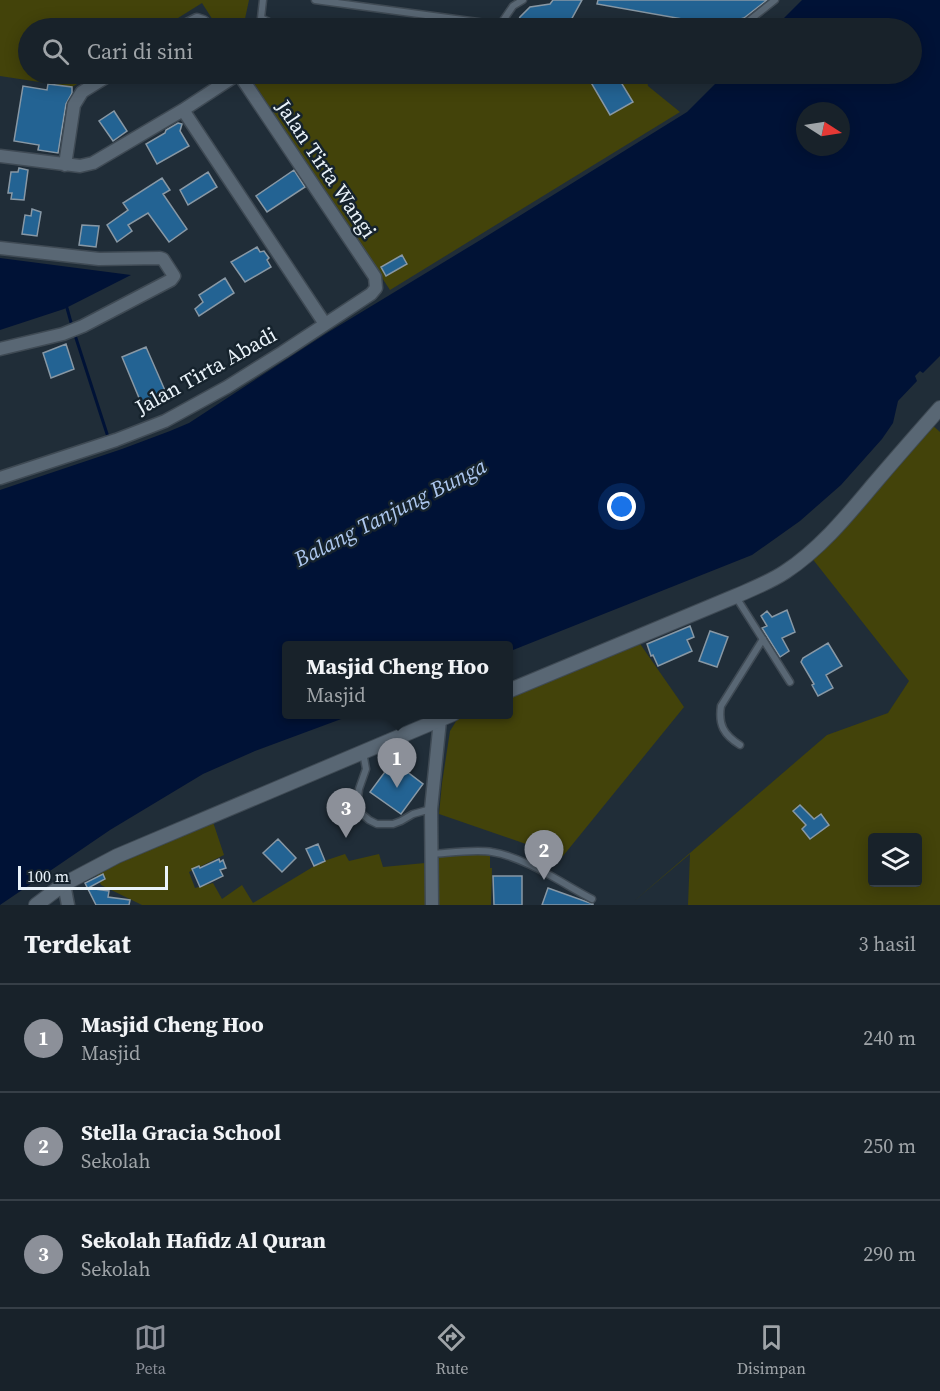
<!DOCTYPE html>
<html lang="id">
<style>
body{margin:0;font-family:"Source Serif 4",serif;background:#212a32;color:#f1f3f6}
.controls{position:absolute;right:18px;bottom:18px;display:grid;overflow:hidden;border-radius:6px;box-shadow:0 3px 15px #0003}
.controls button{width:54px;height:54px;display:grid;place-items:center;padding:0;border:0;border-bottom:2px solid #363f47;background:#18222a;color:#f1f3f6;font:30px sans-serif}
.compass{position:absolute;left:796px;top:102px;width:54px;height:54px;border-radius:50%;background:#18222a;box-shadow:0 3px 15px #0003;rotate:102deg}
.scale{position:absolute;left:18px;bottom:15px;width:150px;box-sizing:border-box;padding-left:6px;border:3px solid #eaf3fa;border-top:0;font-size:16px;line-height:21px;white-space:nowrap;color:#eaf3fa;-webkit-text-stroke:4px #16232d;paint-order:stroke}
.you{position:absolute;left:622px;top:507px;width:21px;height:21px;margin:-15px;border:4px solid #fff;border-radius:50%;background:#1a73e8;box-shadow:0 0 0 9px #1a73e833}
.badge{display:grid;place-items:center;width:39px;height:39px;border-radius:50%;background:#8c9099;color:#fff;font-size:20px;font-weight:700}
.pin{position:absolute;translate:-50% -50px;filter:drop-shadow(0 2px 3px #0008)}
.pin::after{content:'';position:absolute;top:32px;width:21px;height:18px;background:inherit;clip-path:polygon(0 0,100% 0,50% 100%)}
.popup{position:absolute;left:282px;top:641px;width:231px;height:78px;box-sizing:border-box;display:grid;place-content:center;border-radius:6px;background:#18222a;filter:drop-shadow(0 2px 4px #0005);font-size:20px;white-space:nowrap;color:#9fa4a8}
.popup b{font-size:22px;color:#f1f3f6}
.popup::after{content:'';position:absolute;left:50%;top:100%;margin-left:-12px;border:12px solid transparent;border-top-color:#18222a}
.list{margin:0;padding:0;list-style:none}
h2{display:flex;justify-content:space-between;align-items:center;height:78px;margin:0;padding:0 24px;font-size:26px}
h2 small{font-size:20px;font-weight:400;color:#9fa4a8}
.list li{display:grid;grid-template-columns:39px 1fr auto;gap:18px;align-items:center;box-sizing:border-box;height:108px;padding:0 24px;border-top:2px solid #363f47}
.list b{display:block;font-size:22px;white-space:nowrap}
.list p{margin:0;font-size:20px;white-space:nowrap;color:#9fa4a8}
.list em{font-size:20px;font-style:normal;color:#9fa4a8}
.icon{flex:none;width:33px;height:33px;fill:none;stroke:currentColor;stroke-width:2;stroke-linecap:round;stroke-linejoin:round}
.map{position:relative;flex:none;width:940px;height:905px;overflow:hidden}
.search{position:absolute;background:#18222a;box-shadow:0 3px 15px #0003;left:18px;right:18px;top:18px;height:66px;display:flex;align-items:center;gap:15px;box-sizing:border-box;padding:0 21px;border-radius:33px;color:#9fa4a8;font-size:22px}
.sheet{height:402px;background:#18222a}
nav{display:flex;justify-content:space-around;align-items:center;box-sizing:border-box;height:84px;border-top:2px solid #363f47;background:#18222a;font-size:16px;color:#9fa4a8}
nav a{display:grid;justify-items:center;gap:3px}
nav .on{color:#8c9099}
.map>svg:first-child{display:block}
.green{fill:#43430a;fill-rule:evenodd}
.water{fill:#001236;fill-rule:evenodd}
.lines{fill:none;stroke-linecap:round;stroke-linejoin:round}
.stream{stroke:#001236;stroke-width:3}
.building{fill:#236393;stroke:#8898a5;stroke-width:1.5}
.service-casing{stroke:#3f4a54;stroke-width:9}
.minor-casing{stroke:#3f4a54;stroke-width:15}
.tertiary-casing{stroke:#3f4a54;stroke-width:16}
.service{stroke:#596774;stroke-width:6}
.minor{stroke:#596774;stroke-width:12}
.tertiary{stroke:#596774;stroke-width:14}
.labels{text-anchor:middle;stroke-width:5;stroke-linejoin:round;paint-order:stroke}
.street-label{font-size:21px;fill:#eaf3fa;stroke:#16232d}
.water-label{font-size:22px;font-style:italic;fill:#adc7ee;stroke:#16232d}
</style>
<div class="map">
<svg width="940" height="905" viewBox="0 0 940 905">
<rect width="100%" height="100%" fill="#202d38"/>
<path class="green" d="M0,0H249L243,28H218L202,3L162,28H28V74H94L72,87L0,76Z
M248,74H514C524,80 545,81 555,74H646L648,86L680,112L390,290Z
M931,424L940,432V905H688L690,854L633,902L827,735L888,713L909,681L811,557ZM872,838H918V882H872Z
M636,638L684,707L563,856L546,851L439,814L442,783L450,731L460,715L508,714V689Z
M213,822L224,855L189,872L195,888L213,883L222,899L242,885L253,903L321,862L345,854L349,861L379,854L383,867L425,863V905H142L101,885L96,873L149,848Z
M490,854V868H492L491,905H439V857Z"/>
<path class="water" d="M802,0H940V356L923,373L920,371L915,376L917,381L898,401L893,423L882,439L841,485L800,521L752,555L508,652V646H286V714L352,715L255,751L203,774L110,830L0,905V490L122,449L170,431L189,423L327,333L482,239L687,112L725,74H912V28H774ZM805,111H841V147H805Z
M0,258L131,275L64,309L0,330Z"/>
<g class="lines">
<path class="stream" d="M67,308L72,326
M74,332L109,440"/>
</g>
<path class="building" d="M553,0H582L570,22V28H515L520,17L530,7L550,4Z
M598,0H767L744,18L726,23H705L597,4Z
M586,74H616L633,102L610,115Z
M48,84L72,87V93L66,104L58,153L38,150L39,145L14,141L23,86L47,90Z
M114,111L127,131L113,141L99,121Z
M178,123L182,124L180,131L189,146L157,164L146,144L165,133L166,130Z
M19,168L28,170L24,200L11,199L12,193H8L11,172H18Z
M294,170L305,187L267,212L256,196Z
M208,172L217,187L188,205L180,190Z
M162,178L170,190L163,194L187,229L169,242L148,213L128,225L132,231L117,242L107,225L128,210L123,203Z
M32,209L41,212L37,236L22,234L25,215L31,216Z
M82,225L99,226L96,247L79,245Z
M257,247L260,252L264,251L269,258L267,260L271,267L245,282L231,262Z
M402,255L407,264L386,276L381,267Z
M225,278L234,293L199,316L195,309L203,302L199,295Z
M66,344L74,369L51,378L43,353Z
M146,347L167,395L142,405L122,357Z
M787,610L795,632L782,638L789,651L780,657L762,628L767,626L761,616L767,611L772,617Z
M690,626L694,637L687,640L692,651L658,666L653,655L651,656L647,644Z
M710,631L728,637L717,667L699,661Z
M828,643L842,666L826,675L833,688L818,696L812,685L814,684L801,662L803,658Z
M393,761L423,784L401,814L370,792Z
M800,805L814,819L821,814L829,825L810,839L802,829L806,825L793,811Z
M278,839L296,858L282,872L263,853Z
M318,844L325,861L314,866L306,849Z
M219,859L220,862L223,860L226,868L220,870L223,876L200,887L192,869L199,866L200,868Z
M103,874L105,879L88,888L109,891L108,897L130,900L129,905H96L85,883Z
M493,876H522V905H494Z
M548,888L593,904V905H542Z"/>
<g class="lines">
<defs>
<path id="service" d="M263,0L261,18L273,24L309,28
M315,0L500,25L513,6L523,0
M728,28L746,23L775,0
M736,597L790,682
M740,745C724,735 718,725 721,706L763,639
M363,752L366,769L359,789L358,798L359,808L362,814L369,820L377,824H393L401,821L413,814L431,809
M432,854C449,853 475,849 492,852C525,857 563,884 592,899"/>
<path id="minor" d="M181,28L197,20L203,22L208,28
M183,110L325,324
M0,156L80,166L93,163L183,110L238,74
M65,165L74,105L82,92L111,74
M0,248L99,259L160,258L163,259L174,276L171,280L83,326L63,334L0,349
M0,478L116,440L165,421L227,387L283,352L371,294L376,288L375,277L239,74
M64,884L68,905
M432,905L431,809L440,720"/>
<path id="tertiary" d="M508,691L736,596C752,589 770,582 785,572C820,549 847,516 873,485C895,459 918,433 940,408
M36,905L64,884L117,856L453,714"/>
</defs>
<use href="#service" class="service-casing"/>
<use href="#minor" class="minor-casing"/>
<use href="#tertiary" class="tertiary-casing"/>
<use href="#service" class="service"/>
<use href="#minor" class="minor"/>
<use href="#tertiary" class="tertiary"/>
</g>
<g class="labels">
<g class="street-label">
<text transform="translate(326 169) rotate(56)" y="7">Jalan Tirta Wangi</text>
<text transform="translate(206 371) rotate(-29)" y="7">Jalan Tirta Abadi</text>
</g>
<g class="water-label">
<text transform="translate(390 512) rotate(-27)" y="8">Balang Tanjung Bunga</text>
</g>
</g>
</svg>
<div class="controls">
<button><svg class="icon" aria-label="layers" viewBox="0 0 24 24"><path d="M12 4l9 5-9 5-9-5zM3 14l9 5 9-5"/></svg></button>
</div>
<svg class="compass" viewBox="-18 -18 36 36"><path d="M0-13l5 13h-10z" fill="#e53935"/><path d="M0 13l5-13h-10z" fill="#9fa4a8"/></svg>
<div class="scale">100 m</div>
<div class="you"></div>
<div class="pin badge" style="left:397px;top:788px">1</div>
<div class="popup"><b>Masjid Cheng Hoo</b>Masjid</div>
<div class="pin badge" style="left:544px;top:880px">2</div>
<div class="pin badge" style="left:346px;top:838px">3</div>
<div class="search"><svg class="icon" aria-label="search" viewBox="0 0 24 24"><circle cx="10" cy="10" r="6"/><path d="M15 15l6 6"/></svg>Cari di sini</div>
</div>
<section class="sheet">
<h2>Terdekat<small>3 hasil</small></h2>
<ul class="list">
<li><span class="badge">1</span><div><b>Masjid Cheng Hoo</b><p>Masjid</p></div><em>240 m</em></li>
<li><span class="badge">2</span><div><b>Stella Gracia School</b><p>Sekolah</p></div><em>250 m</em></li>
<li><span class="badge">3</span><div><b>Sekolah Hafidz Al Quran</b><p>Sekolah</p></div><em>290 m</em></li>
</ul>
</section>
<nav>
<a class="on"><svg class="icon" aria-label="map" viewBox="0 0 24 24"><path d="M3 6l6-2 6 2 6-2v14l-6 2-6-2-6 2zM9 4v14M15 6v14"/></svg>Peta</a>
<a><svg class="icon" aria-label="directions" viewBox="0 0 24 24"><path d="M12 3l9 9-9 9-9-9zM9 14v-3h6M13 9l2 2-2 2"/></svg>Rute</a>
<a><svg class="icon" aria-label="saved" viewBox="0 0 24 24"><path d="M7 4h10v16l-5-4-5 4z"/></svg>Disimpan</a>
</nav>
